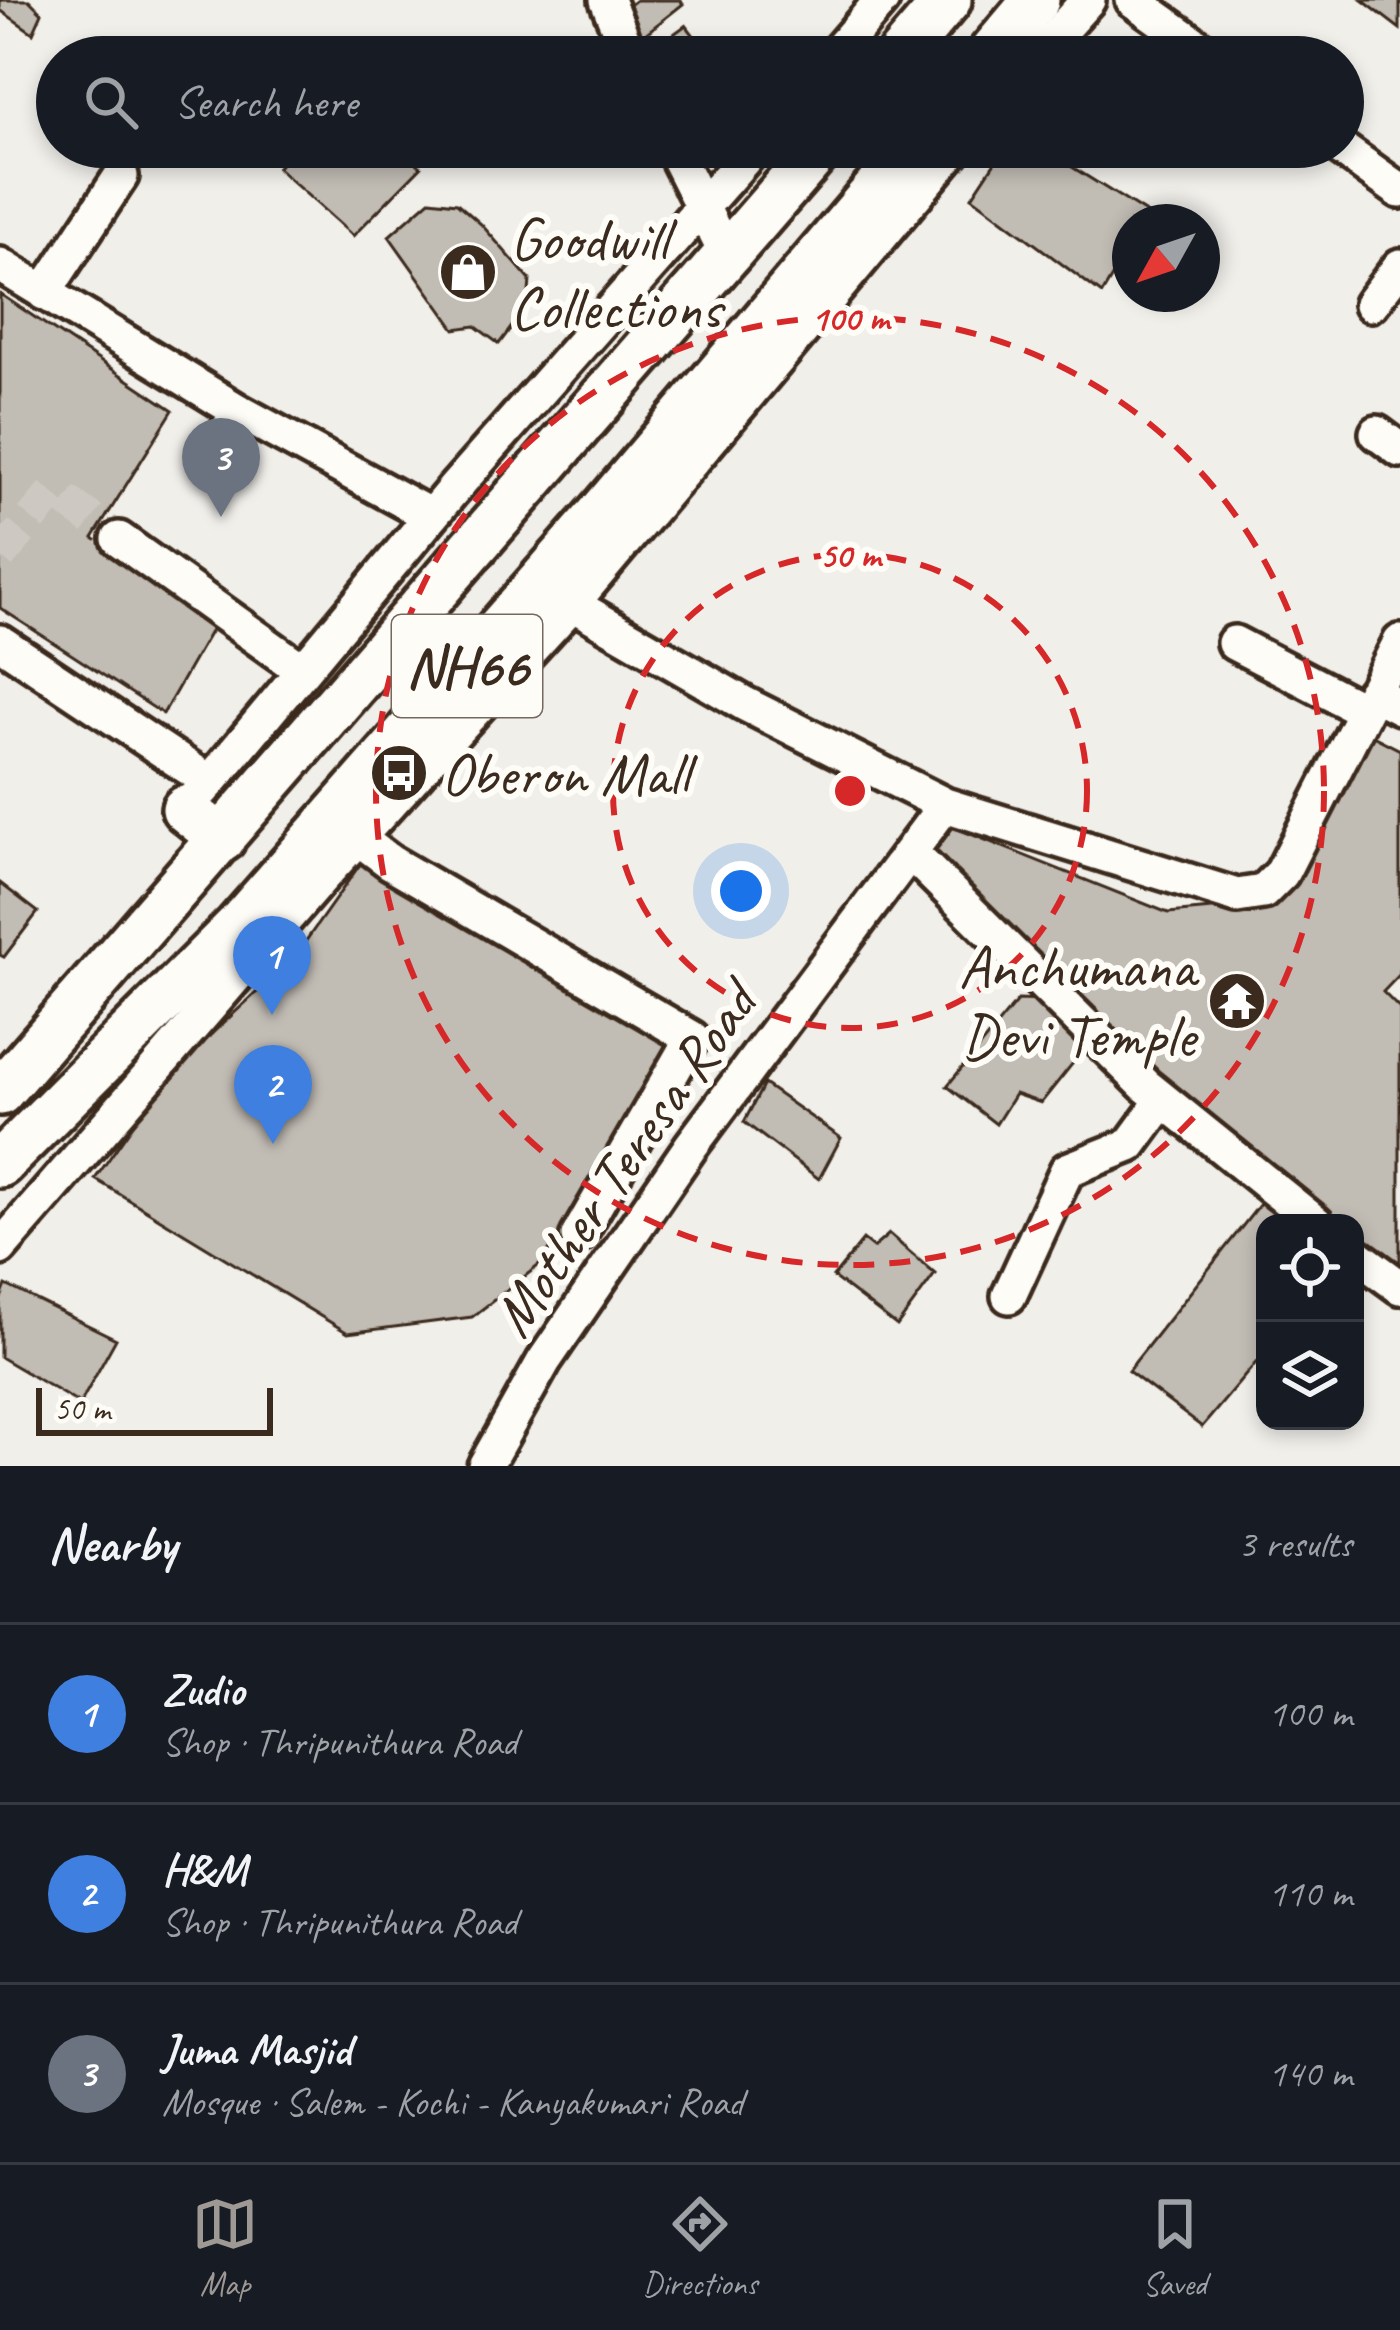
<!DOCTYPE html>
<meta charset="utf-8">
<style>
body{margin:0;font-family:Caveat,sans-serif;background:#242831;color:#f1f3f6}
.controls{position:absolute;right:36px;bottom:36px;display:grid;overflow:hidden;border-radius:24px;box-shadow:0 6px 18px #0003}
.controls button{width:108px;height:108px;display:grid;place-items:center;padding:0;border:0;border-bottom:3px solid #363941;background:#171b24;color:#f1f3f6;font:60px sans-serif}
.compass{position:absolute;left:1112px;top:204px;width:108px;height:108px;border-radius:50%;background:#171b24;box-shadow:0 6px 18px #0003;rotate:230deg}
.scale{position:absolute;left:36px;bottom:30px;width:237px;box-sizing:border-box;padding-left:12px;border:6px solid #3b2a1e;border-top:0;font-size:33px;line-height:42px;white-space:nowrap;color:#3b2a1e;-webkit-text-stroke:9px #fdfcf7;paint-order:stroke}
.you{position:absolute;left:741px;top:891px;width:42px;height:42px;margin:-30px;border:9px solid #fff;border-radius:50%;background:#1a73e8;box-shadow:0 0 0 18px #1a73e833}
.badge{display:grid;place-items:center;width:78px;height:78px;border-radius:50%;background:#9f9995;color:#fff;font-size:39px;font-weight:700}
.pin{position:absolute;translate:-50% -99px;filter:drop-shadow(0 3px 6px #0008)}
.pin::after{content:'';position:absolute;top:63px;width:42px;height:36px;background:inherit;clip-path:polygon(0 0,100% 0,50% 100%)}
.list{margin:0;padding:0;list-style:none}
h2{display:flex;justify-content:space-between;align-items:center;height:156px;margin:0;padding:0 48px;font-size:51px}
h2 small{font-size:39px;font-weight:400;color:#9ea1a6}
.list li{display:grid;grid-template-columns:78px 1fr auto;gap:36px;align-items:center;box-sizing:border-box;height:180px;padding:0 48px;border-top:3px solid #363941}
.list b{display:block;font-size:45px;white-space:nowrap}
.list p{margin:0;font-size:39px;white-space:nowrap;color:#9ea1a6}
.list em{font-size:39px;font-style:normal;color:#9ea1a6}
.icon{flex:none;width:66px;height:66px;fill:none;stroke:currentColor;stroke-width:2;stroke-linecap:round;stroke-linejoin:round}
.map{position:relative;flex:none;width:1400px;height:1466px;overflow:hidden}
.search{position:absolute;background:#171b24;box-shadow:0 6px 18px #0003;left:36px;right:36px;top:36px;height:132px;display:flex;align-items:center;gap:30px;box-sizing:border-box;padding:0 42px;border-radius:66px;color:#9ea1a6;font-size:45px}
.sheet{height:696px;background:#171b24}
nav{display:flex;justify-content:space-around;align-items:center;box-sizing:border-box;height:168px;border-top:3px solid #363941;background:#171b24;font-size:33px;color:#9ea1a6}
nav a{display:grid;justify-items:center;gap:6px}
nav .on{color:#9f9995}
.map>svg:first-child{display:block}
.building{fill:#c1bcb4;stroke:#3b2a1e;stroke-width:3}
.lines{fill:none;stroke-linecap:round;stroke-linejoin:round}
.minor-tunnel{stroke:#cdc8c1;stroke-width:33;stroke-dasharray:33 16;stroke-linecap:butt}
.minor-casing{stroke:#3b2a1e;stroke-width:42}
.highway-casing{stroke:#3b2a1e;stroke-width:54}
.minor{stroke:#fdfcf7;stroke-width:33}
.highway{stroke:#fdfcf7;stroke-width:45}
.ring{fill:none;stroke:#d62828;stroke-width:6;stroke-dasharray:21 15}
.labels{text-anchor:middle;stroke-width:12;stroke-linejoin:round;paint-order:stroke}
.shield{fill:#fdfcf7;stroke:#75695f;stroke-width:3}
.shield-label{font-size:57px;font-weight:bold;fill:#3b2a1e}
.poi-label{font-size:60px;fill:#3b2a1e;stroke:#fdfcf7;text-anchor:start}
.street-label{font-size:60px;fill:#3b2a1e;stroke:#fdfcf7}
.centre{fill:#d62828;stroke:#fdfcf7;stroke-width:6}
.ring-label{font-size:36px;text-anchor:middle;font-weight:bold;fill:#d62828;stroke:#fdfcf7;stroke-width:12;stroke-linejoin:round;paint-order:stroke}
</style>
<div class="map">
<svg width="1400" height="1466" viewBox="0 0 1400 1466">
<rect width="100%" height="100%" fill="#f1efea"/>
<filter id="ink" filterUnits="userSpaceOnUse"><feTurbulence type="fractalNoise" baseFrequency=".00833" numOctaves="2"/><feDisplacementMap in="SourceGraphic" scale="24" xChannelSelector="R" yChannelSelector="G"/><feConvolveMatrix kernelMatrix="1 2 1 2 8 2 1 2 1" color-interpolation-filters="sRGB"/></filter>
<g filter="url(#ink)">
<path class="building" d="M0,0H29L42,13L33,33L0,10Z
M636,0H680L683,4L639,39L619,13Z
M1362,0H1400V29Z
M686,25L710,57H647L645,55Z
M296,147H399L421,167L353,236L277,168Z
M1005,147H1040L1149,215L1145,222H1130V247L1102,294L972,197Z
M430,200L457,203L481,224L530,280L528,305L499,344L475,326L455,329L389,236Z
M0,294L173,410L93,538L218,618L163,714L0,608Z
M1365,732L1400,750V974L1383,992L1400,1009V1261L1388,1263L1355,1236V1223H1339L1152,1072L936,850L953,827L1168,913L1278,903Z
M361,863L527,954L672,1045L542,1263L472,1317L348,1333L95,1179L169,1073L293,959Z
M0,883L38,912L4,957L0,955Z
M1018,1000L1045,1001L1089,1043L1041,1103L1015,1094L996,1124L947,1086Z
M764,1084L841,1138L819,1179L744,1122Z
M1264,1199L1291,1223H1265V1352L1202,1427L1128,1371Z
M889,1234L935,1274L897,1326L833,1277L863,1240L873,1248Z
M6,1285L116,1339L80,1404L0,1357V1301Z"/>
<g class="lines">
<path class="minor-tunnel" d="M0,556L54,492L119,539"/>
<defs>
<path id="minor" d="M607,0L630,57
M1133,0L1213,57
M833,57L882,0
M1037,57L1088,0
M672,147L727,256
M1339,147L1400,191
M0,265L238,411L431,516
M44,293L121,176
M1371,304L1400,266
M1377,433L1400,450
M217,450L238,411
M119,539L302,670
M572,604L745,704L945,805L1237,896L1263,892L1282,873L1400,642
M0,642L210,782
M1234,643L1363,710
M1373,693L1400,707
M185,809L210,782L452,491L755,147
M358,838L390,862L692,1038L578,1236
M911,853L1145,1085L1316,1223
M0,1248L323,876L572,604L956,147
M1355,1254L1400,1287
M1009,1296L1067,1170L1130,1145L1163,1100
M485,1466L544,1361L691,1146L945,805"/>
<path id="highway" d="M899,57L948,0
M988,57L1036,0
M185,809L222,839
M0,1092L821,147
M0,1164L237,927L602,512L912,147"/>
</defs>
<use href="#minor" class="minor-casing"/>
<use href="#highway" class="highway-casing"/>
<use href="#minor" class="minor"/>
<use href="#highway" class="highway"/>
</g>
</g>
<g class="ring">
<circle cx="850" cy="791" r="237"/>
<circle cx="850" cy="791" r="474"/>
</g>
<defs>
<symbol id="shop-disc" viewBox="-11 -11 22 22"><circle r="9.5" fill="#3b2a1e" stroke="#fdfcf7"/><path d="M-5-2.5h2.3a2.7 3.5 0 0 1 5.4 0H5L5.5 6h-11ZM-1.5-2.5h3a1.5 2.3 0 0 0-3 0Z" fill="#fff"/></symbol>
<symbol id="bus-disc" viewBox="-11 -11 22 22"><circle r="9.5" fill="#3b2a1e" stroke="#fdfcf7"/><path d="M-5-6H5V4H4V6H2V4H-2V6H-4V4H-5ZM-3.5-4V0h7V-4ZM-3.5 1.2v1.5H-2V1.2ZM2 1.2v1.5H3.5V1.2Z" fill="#fff"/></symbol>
<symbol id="temple-disc" viewBox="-11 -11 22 22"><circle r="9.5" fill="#3b2a1e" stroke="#fdfcf7"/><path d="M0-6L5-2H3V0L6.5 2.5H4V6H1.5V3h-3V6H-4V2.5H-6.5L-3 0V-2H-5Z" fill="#fff"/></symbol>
</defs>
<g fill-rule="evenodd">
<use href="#shop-disc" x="435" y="239" width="66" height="66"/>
<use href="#bus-disc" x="366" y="740" width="66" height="66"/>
<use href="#temple-disc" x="1204" y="968" width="66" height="66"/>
</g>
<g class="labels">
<rect class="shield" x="392" y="615" width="150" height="102" rx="9"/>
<g class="shield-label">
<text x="467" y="686">NH66</text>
</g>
<g class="poi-label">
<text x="510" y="259">Goodwill<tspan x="510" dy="69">Collections</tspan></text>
<text x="441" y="794">Oberon Mall</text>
<text x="1195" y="987" text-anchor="end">Anchumana<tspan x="1195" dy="69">Devi Temple</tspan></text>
</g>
<g class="street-label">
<text transform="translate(623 1159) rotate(-55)" y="21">Mother Teresa Road</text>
</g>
</g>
<circle cx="850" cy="791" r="18" class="centre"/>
<g class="ring-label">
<text x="850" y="330">100 m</text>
<text x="850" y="567">50 m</text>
</g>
</svg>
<div class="controls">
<button><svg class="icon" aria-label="locate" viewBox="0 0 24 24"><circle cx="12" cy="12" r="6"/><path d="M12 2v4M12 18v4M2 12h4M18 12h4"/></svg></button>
<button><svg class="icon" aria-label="layers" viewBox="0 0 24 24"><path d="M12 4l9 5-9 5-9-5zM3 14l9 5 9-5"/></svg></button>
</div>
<svg class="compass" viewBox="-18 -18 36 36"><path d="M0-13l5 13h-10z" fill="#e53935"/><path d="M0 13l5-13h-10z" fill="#9ea1a6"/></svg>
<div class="scale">50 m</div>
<div class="you"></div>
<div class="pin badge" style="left:272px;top:1015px;background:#3f7fe0">1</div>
<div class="pin badge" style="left:273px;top:1144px;background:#3f7fe0">2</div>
<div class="pin badge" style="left:221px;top:517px;background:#6b7280">3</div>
<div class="search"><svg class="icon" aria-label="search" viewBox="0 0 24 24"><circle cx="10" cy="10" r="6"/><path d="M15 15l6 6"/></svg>Search here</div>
</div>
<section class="sheet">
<h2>Nearby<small>3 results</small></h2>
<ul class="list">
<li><span class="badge" style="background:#3f7fe0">1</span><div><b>Zudio</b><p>Shop · Thripunithura Road</p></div><em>100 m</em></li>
<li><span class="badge" style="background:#3f7fe0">2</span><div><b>H&amp;M</b><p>Shop · Thripunithura Road</p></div><em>110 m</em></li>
<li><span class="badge" style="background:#6b7280">3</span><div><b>Juma Masjid</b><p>Mosque · Salem - Kochi - Kanyakumari Road</p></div><em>140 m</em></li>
</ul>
</section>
<nav>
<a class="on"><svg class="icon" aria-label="map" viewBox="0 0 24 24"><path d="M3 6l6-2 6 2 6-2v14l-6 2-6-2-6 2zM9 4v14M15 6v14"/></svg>Map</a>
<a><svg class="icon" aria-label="directions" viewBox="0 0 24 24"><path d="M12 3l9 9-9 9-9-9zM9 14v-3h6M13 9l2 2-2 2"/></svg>Directions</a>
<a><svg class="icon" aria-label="saved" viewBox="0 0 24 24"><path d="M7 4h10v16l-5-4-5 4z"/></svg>Saved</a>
</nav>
